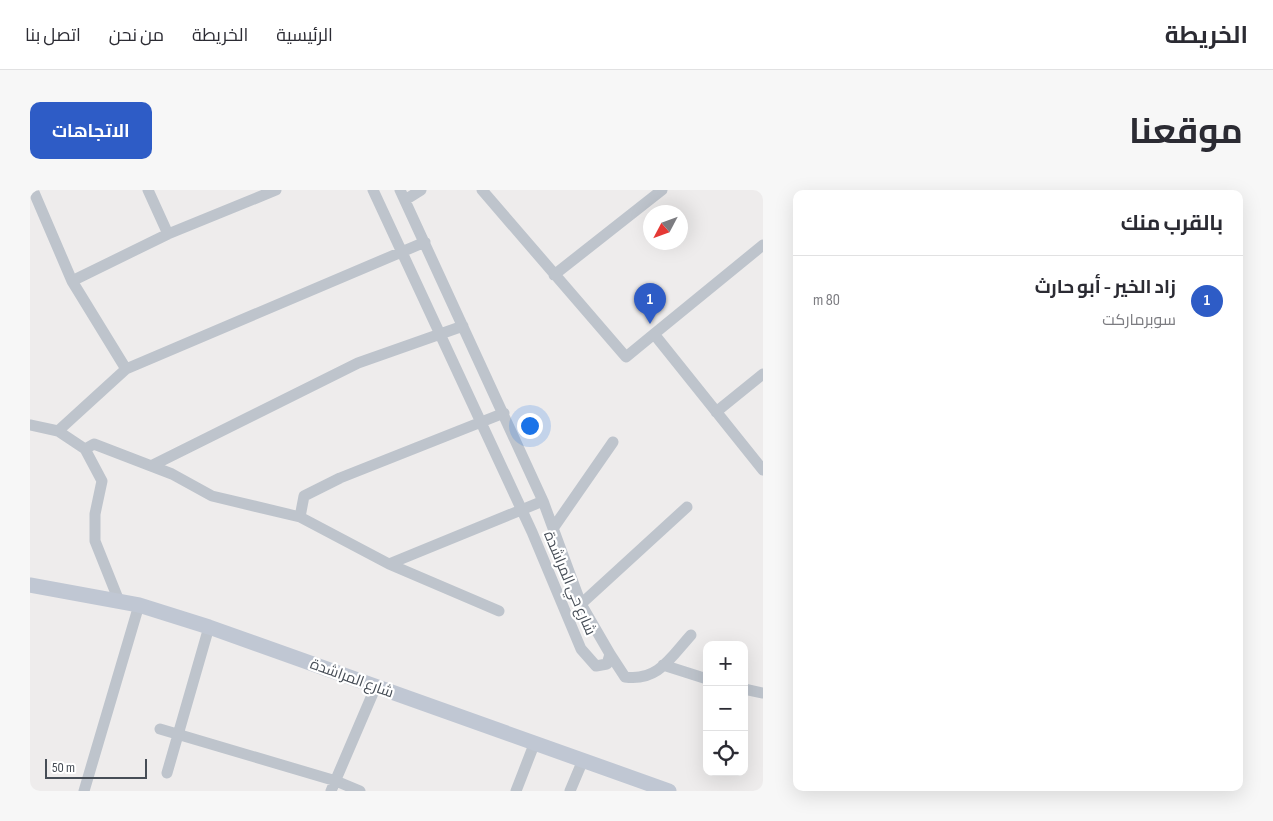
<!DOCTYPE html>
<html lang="ar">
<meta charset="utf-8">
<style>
body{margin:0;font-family:"Sofia Sans Condensed",Cairo,sans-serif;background:#f7f7f7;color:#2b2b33;direction:rtl}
.controls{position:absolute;right:15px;bottom:15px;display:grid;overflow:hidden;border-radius:10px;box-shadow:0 5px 20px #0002}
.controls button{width:45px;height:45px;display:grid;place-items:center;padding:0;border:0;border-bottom:1px solid #e1e1e2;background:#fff;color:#2b2b33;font:25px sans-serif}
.compass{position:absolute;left:613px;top:15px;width:45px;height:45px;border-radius:50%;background:#fff;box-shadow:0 5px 20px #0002;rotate:229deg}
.scale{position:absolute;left:15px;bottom:12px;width:102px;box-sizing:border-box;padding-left:5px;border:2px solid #464d56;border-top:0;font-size:14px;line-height:18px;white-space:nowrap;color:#464d56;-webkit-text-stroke:4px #fff;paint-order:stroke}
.you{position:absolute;left:499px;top:235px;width:18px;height:18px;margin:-12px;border:4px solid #fff;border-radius:50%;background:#1a73e8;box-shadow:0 0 0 8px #1a73e833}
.badge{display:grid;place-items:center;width:32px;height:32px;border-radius:50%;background:#2e5cc6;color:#fff;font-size:16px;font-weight:700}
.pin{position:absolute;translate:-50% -41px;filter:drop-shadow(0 1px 2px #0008)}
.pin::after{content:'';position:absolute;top:26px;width:18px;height:15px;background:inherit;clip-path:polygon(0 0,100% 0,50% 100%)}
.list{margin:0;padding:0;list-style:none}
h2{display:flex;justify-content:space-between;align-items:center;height:65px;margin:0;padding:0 20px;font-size:21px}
h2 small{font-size:16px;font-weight:400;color:#7c7c81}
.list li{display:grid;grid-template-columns:32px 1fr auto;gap:15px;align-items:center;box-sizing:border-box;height:90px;padding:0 20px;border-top:1px solid #e1e1e2}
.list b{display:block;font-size:19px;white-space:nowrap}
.list p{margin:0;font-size:16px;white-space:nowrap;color:#7c7c81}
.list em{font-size:16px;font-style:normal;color:#7c7c81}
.icon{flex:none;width:28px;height:28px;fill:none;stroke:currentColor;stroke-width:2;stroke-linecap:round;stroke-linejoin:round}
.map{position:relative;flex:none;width:733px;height:601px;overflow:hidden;direction:ltr;border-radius:10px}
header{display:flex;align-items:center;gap:30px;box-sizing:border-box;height:70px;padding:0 25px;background:#fff;border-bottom:1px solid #e1e1e2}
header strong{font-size:24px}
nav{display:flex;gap:28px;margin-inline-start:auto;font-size:18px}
.intro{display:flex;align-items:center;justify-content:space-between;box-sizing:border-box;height:120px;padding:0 30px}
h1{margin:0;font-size:35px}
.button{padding:12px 22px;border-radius:10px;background:#2e5cc6;color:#fff;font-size:18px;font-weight:700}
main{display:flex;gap:30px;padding:0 30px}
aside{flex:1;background:#fff;border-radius:10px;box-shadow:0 5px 20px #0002}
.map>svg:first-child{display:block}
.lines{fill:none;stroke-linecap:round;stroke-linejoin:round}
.street{stroke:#bec4cc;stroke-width:11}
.secondary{stroke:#c0c7d3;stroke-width:15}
.labels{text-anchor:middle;stroke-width:4.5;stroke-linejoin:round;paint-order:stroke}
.street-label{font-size:15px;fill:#464d56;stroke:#fff}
</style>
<header>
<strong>الخريطة</strong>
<nav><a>الرئيسية</a><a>الخريطة</a><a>من نحن</a><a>اتصل بنا</a></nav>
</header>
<div class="intro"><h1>موقعنا</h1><a class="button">الاتجاهات</a></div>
<main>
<aside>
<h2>بالقرب منك<small></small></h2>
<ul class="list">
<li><span class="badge">1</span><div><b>زاد الخير - أبو حارث</b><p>سوبرماركت</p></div><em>80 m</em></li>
</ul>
</aside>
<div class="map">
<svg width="733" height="601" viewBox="0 0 733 601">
<rect width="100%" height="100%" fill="#eeecec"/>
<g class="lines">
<path class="street" d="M3,0L42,91L96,179
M118,0L138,44
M343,0L502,342L551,459L566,476L577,474L580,464L551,414L513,311L370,0
M452,0L596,167L624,144L733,280
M375,10L391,0
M524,85L632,0
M42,91L138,44L246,0
M624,144L733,55
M686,222L733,184
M0,235L28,241L96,179L395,52
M28,241L55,259L72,291L65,324V351L89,411
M55,259L64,254L142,284L182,306L270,327L359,374L469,421
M121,276L328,173L433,136
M270,327L274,306L310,288L474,223
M524,337L583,252
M359,374L513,311
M551,414L657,317
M580,464L595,487C628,492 641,467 661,445
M633,475L677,489
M714,499L733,503
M130,539L306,591L330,601
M137,583L179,437
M54,601L109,415
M301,601L346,496
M486,601L505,552
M540,601L553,570"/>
<path class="secondary" d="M0,395L109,415L179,437L639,601"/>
</g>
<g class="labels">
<g class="street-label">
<text transform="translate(540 393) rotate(67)" y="5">شارع حي المراشدة</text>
<text transform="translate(322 488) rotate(20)" y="5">شارع المراشدة</text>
</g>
</g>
</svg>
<div class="controls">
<button>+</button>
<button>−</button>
<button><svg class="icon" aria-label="locate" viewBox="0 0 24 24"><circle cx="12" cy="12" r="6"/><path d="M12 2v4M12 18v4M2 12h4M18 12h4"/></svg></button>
</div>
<svg class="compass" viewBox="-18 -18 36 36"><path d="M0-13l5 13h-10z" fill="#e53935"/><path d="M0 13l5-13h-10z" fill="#7c7c81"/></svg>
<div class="scale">50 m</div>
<div class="you"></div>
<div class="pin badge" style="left:620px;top:134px">1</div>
</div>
</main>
